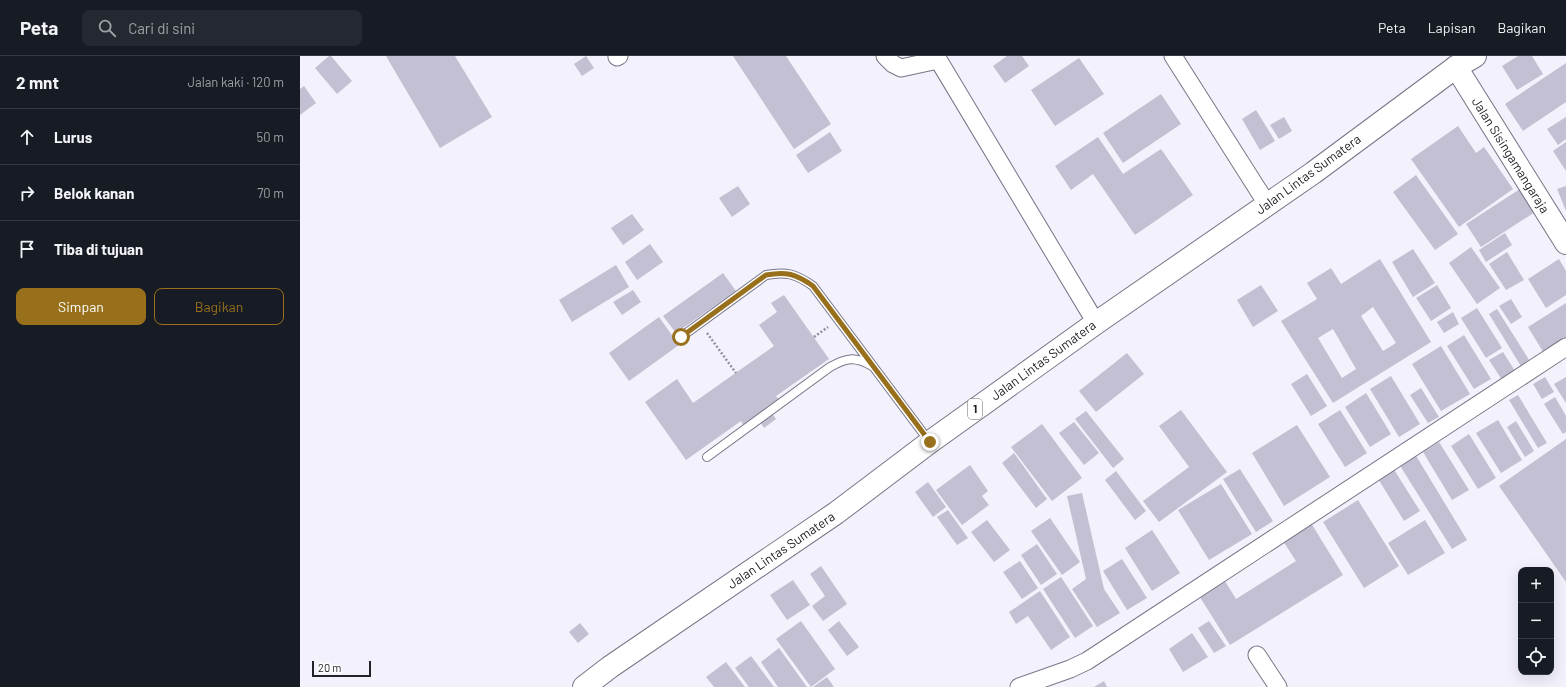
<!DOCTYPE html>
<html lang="id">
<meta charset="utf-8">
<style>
body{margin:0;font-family:Barlow,sans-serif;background:#242831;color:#f1f3f6}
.controls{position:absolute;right:12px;bottom:12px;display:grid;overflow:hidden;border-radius:8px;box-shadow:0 4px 16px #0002}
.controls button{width:36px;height:36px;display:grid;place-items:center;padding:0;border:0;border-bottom:1px solid #363941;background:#171b24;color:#f1f3f6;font:20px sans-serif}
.scale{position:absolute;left:12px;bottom:10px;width:59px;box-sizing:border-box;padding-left:4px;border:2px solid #232228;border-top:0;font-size:11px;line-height:14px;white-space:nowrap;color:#232228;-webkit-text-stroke:3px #fff;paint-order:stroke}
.stop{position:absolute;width:12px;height:12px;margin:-9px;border:3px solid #98701b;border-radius:50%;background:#fff}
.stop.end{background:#98701b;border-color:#fff;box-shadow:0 1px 4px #0008}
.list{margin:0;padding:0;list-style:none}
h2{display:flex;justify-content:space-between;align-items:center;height:52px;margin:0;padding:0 16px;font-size:17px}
h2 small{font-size:13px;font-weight:400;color:#9ea1a6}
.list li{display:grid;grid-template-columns:26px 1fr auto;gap:12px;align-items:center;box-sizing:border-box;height:56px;padding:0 16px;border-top:1px solid #363941}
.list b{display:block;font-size:15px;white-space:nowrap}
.list em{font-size:13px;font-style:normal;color:#9ea1a6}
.actions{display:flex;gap:8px;padding:12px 16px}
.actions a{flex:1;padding:9px 0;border:1px solid #98701b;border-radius:8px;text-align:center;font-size:14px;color:#98701b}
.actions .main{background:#98701b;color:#fff}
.icon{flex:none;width:22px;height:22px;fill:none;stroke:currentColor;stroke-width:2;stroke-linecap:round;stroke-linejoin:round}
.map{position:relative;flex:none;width:1266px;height:631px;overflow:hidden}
header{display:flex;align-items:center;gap:24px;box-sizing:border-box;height:56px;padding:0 20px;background:#171b24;border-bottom:1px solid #363941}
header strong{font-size:19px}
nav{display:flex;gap:22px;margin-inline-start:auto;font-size:14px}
.search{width:280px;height:36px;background:#242831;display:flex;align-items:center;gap:10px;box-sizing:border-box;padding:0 14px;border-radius:8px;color:#9ea1a6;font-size:15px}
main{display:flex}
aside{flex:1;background:#171b24}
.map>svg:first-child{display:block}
.building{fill:#c2c0d2;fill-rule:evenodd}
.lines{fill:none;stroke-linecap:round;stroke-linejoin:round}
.lane-casing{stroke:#787586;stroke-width:10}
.street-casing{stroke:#787586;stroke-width:19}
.secondary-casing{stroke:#787586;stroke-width:24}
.highway-casing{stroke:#787586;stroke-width:24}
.path{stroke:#908f98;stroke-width:2.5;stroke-dasharray:2 2;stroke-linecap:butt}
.lane{stroke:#fff;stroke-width:8}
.street{stroke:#fff;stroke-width:17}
.secondary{stroke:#fff;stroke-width:22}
.highway{stroke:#fff;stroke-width:22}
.route{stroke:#98701b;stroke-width:5}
.labels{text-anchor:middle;stroke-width:3;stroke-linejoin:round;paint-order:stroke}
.shield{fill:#fff;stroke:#656468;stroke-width:1}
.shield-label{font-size:12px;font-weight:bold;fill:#232228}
.street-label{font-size:13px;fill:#232228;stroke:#fff}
</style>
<header>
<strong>Peta</strong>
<div class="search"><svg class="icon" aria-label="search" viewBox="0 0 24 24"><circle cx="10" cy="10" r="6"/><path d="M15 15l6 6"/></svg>Cari di sini</div>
<nav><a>Peta</a><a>Lapisan</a><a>Bagikan</a></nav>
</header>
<main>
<aside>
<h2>2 mnt<small>Jalan kaki · 120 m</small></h2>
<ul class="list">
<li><svg class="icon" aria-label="ahead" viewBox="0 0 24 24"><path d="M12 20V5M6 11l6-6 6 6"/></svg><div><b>Lurus</b></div><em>50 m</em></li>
<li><svg class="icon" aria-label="right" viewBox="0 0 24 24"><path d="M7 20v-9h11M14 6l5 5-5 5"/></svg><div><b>Belok kanan</b></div><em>70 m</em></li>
<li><svg class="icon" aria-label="arrive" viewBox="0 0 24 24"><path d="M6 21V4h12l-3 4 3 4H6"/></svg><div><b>Tiba di tujuan</b></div></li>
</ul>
<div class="actions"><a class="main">Simpan</a><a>Bagikan</a></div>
</aside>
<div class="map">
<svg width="1266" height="631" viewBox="0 0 1266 631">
<rect width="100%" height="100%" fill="#f2f1fc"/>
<path class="building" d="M29,0H31L52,25L37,38L15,12Z
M86,0H155L192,61L140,92Z
M286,0L294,12L282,20L274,8Z
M433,0H486L531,68L494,93Z
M707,0H722L729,10L705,27L693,10Z
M1218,0H1232L1243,18L1217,34L1202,10Z
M779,2L804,38L755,70L731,34Z
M1266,7V46L1223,75L1205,48Z
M4,30L16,47L0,59V33Z
M861,38L881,68L823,107L803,77Z
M956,54L975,85L960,94L942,63Z
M984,61L992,75L979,83L970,69Z
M1266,61V83L1258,89L1247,73Z
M1158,70L1176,97L1184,91L1213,133L1159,171L1111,103Z
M530,76L542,95L508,117L496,99Z
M798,81L823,118L861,93L893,139L835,179L793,118L771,134L755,110Z
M1266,86V115L1253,95Z
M1116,119L1158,178L1135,194L1093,136Z
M438,130L450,148L432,161L419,142Z
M1266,130V155L1257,133Z
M1220,133L1235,156L1181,191L1166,168Z
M332,158L344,174L323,189L311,172Z
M1205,177L1212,189L1186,206L1179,194Z
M350,188L363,206L337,224L325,206Z
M1171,191L1200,232L1177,248L1149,207Z
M1113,193L1135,227L1113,241L1092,206Z
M1207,196L1224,224L1206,234L1189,208Z
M1080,203L1131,286L1033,347L981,265L1017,243L1007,227L1031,212L1041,228ZM1073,251L1096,287L1083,295L1061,260ZM1033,273L1056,313L1042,322L1018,282Z
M1259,203L1266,215V239L1246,252L1228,223Z
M316,209L329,231L272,266L259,244Z
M423,217L436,235L376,277L363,260Z
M961,229L978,255L953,271L937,244Z
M1137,229L1151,252L1131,265L1116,242Z
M333,234L341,246L322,259L313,246Z
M484,239L529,303L476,340L479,344L468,352L476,363L464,372L456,360L443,369L441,365L386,404L345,346L377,323L393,347L474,290L459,269L477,256L471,247Z
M1211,243L1222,261L1211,268L1199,250Z
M1266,247V286L1245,299L1228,271Z
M1177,252L1202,292L1186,302L1161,262Z
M1197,253L1231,307L1222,312L1189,258Z
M1153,256L1159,268L1144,277L1137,266Z
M359,261L379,289L329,325L309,297Z
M1164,279L1191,323L1174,333L1147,290Z
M1141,290L1170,338L1141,355L1112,308Z
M1203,296L1215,315L1202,324L1189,304Z
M827,297L844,318L796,356L779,335Z
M1007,318L1027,350L1011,360L991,328Z
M1091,320L1120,368L1099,381L1070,333Z
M1245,321L1254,336L1242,343L1233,328Z
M1266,321V347L1254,328Z
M1121,332L1139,361L1128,367L1110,339Z
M1066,337L1091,378L1070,391L1045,351Z
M1218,339L1247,387L1238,392L1209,344Z
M1255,341L1266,360V376L1263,378L1244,348Z
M881,354L927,416L859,466L843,445L889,411L859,370Z
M1040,354L1067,397L1045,411L1018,368Z
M786,355L824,403L813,412L775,363Z
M1198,364L1222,404L1201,417L1176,377Z
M1216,365L1234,395L1225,401L1207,371Z
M774,366L799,397L784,409L759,377Z
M742,368L782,422L752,445L711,391Z
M997,369L1030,421L984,450L952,397Z
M1169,378L1196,422L1178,433L1151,390Z
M1266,383V526L1199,430Z
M1139,386L1169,434L1152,444L1123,396Z
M714,397L747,443L736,452L702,407Z
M1115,398L1167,484L1152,493L1099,408Z
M670,409L688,435L682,440L689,449L662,469L636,434Z
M1093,412L1120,455L1104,465L1077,421Z
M940,413L973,465L956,476L923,423Z
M816,415L846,455L835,464L805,424Z
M628,426L646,451L633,461L615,436Z
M921,428L952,478L909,504L878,454Z
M782,437L804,533L820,557L797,571L772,533L786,523L767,440Z
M1058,444L1099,510L1064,532L1023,466Z
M648,454L668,482L657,489L637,461Z
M750,462L780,506L762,519L731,475Z
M687,464L710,494L694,506L671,476Z
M1125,464L1145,497L1108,519L1088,487Z
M1011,467L1043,519L930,589L898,538L923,522L936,543L996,505L983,485Z
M852,474L880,517L852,535L825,492Z
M737,488L757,518L741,529L721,499Z
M822,503L847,542L827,554L803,515Z
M720,505L738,532L722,543L703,516Z
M521,510L547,548L523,565L512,550L525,540L510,518Z
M761,521L793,570L775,582L743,533Z
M493,524L510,549L487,564L470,539Z
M740,535L770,581L751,594L728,560L716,568L709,556Z
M501,565L535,613L511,631L476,583Z
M539,565L559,591L547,600L528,574Z
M909,565L926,590L914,597L898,572Z
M280,567L289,578L278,587L269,576Z
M892,577L908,601L883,616L869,593Z
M479,592L507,631H478L461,606Z
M451,600L474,631H449L435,612Z
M426,606L445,631H414L406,621Z
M527,621L534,631H513Z
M804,625L807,631H794Z"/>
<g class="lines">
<defs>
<path id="lane" d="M381,281L466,219C486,215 496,218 513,230L629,385
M407,401L530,311C546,302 555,300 572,310"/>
<path id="street" d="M585,0L593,8L601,12L638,4
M636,0L796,267
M873,0L967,148
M317,1L319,0
M957,599L978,631
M719,631L770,613L787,605L1266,291"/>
<path id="secondary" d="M1156,11L1266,187"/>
<path id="highway" d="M284,631L310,611L536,457L630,386L796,267L1013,117L1156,11L1175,0"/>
</defs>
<use href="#lane" class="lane-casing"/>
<use href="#street" class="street-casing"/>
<use href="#secondary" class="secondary-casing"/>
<use href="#highway" class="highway-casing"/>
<path class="path" d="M407,277L436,317
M514,281L528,271"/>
<use href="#lane" class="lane"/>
<use href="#street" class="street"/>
<use href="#secondary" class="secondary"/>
<use href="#highway" class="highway"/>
</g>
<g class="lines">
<path class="route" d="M381,281L466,219C486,215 496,218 513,230L630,386"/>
</g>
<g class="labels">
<rect class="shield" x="668" y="343" width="14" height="20" rx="3"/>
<g class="shield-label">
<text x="675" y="357">1</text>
</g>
<g class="street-label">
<text transform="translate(1211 99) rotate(58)" y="5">Jalan Sisingamangaraja</text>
<text transform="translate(1008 118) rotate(-36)" y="5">Jalan Lintas Sumatera</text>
<text transform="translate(743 304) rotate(-36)" y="5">Jalan Lintas Sumatera</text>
<text transform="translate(481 494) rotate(-34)" y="5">Jalan Lintas Sumatera</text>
</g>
</g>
</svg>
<div class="controls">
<button>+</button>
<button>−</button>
<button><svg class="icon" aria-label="locate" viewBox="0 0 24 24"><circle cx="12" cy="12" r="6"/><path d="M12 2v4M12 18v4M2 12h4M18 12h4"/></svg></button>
</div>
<div class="scale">20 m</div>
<div class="stop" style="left:381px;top:281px"></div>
<div class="stop end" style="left:630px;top:386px"></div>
</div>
</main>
